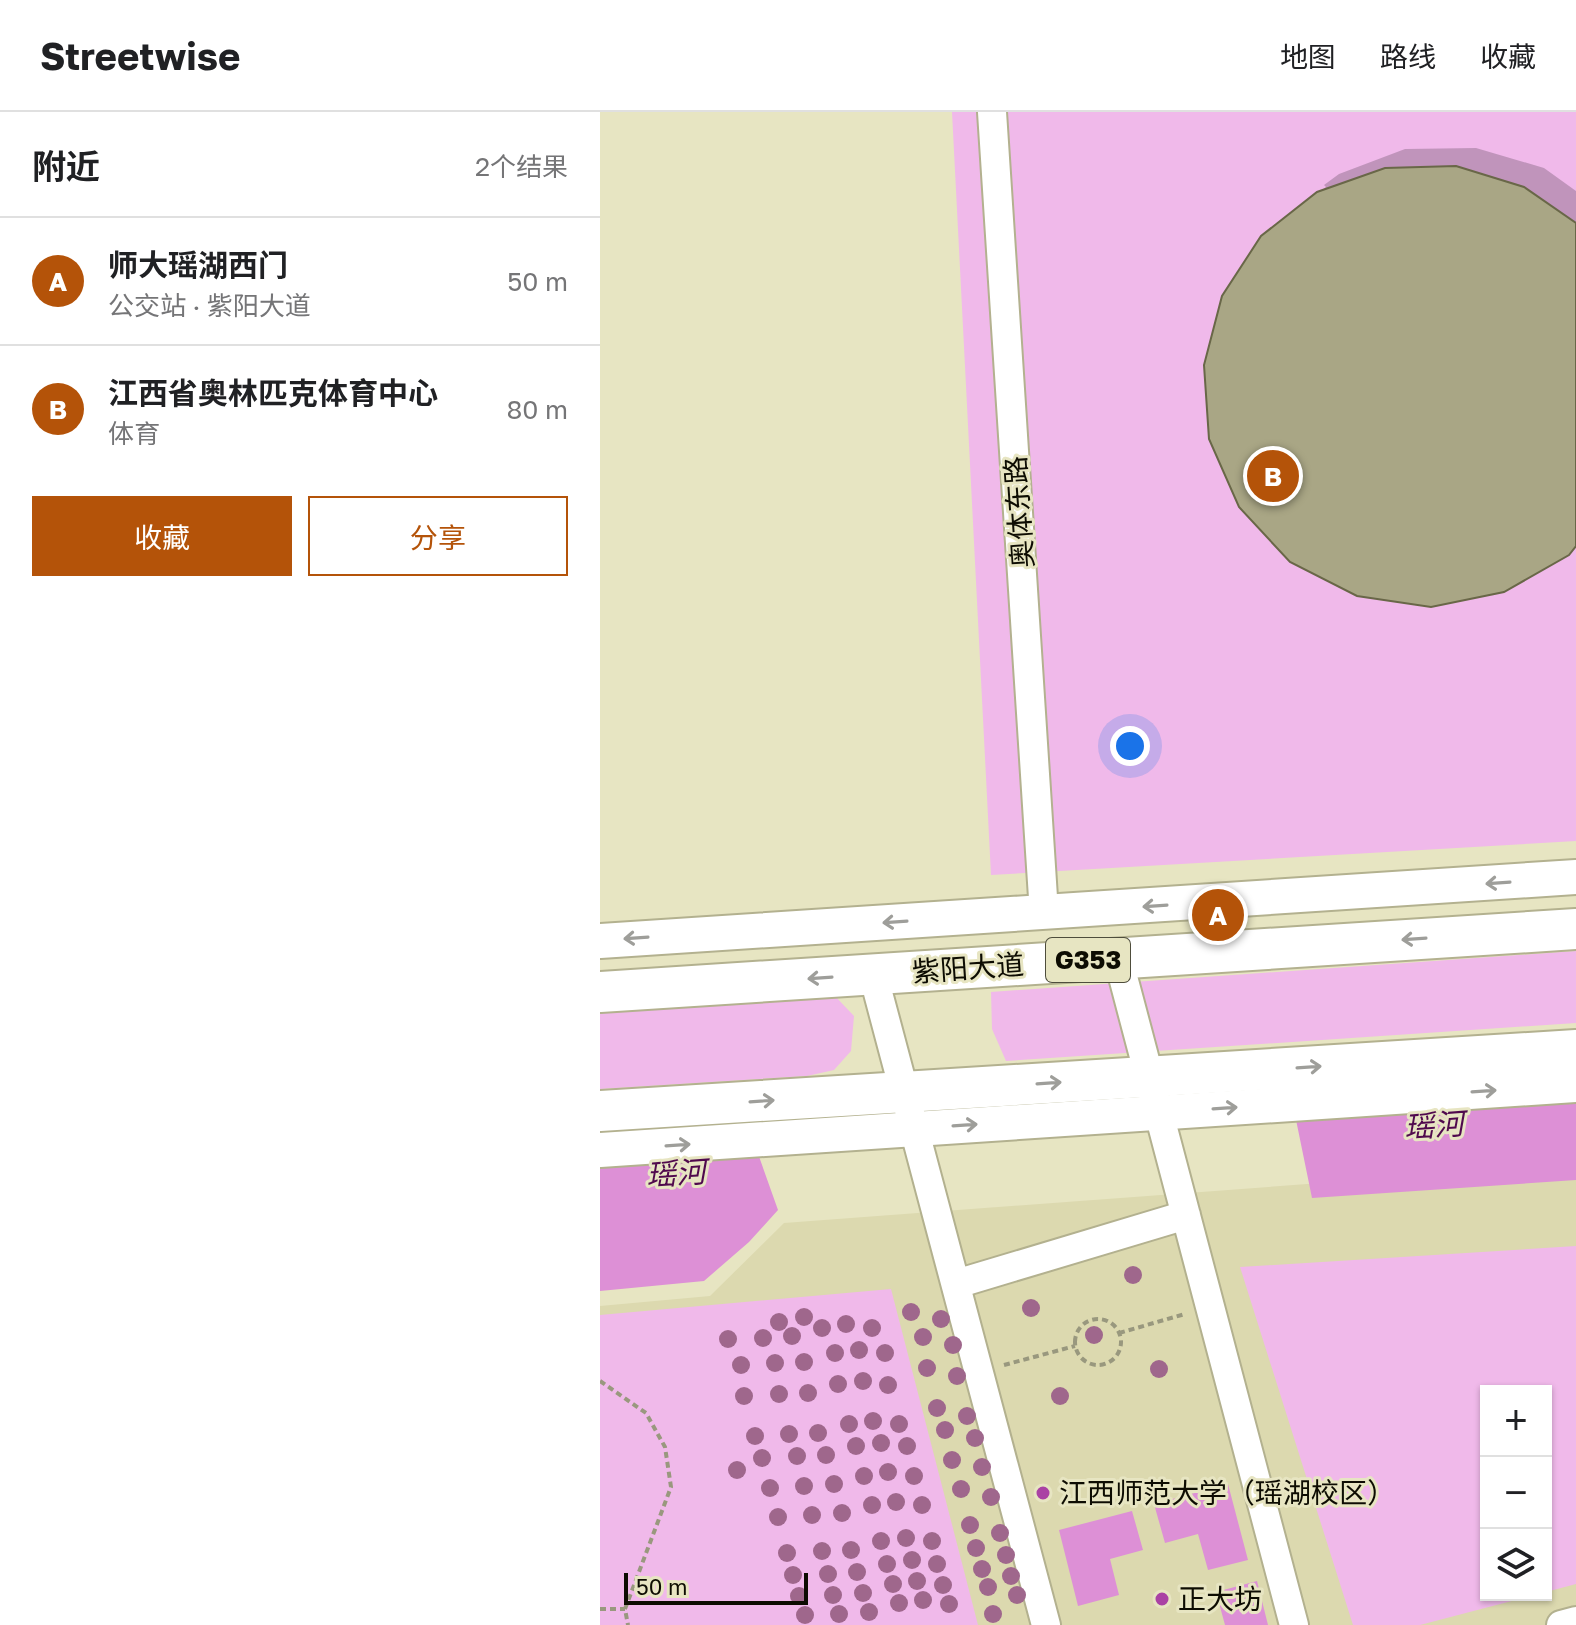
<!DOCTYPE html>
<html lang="zh">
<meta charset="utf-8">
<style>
body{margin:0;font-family:"Golos Text","Noto Sans SC",sans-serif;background:#f6f6f6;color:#202124}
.controls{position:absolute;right:24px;bottom:24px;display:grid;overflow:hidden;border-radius:0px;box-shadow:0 2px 6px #0004}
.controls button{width:72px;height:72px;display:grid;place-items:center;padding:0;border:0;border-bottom:2px solid #e0e0e0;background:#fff;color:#202124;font:40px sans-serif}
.scale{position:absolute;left:24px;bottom:20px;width:184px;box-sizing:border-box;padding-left:8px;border:4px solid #0d0c02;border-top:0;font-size:22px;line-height:28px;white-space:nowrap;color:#0d0c02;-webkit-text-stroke:6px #e7e5c2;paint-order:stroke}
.you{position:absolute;left:530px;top:634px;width:28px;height:28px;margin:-20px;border:6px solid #fff;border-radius:50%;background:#1a73e8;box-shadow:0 0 0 12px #1a73e833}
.badge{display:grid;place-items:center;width:52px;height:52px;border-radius:50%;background:#b45309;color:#fff;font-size:26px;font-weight:700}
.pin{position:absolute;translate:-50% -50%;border:4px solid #fff;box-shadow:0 2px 8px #0006}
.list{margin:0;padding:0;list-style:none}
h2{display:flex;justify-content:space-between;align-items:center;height:104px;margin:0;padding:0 32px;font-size:34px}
h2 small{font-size:26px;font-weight:400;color:#757577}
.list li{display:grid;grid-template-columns:52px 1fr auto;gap:24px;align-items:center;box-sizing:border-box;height:128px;padding:0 32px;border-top:2px solid #e0e0e0}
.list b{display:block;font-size:30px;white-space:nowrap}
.list p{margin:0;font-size:26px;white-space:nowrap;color:#757577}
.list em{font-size:26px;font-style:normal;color:#757577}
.actions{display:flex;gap:16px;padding:24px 32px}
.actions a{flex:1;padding:18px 0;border:2px solid #b45309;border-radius:0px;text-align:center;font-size:28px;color:#b45309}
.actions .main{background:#b45309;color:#fff}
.icon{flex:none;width:44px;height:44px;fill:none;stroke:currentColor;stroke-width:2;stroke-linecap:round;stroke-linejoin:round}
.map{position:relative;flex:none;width:976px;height:1513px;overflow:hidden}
header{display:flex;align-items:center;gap:48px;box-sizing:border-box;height:112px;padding:0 40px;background:#fff;border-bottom:2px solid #e0e0e0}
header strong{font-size:38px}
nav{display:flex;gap:44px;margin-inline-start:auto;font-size:28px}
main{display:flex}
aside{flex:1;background:#fff}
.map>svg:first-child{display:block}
.built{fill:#dcd9af;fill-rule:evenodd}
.green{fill:#f0b9ea}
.water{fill:#dd90d6}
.shadow{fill:#0003}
.building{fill:#a9a685;stroke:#696748;stroke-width:2}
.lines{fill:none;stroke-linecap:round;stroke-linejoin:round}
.minor-casing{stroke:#b3b18f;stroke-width:32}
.major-casing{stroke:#b3b18f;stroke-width:38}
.highway-casing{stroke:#b3b18f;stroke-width:44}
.path{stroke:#99987e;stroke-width:4;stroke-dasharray:6 4;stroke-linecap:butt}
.minor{stroke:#fff;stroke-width:28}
.major{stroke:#fff;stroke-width:34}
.highway{stroke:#fff;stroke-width:40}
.tree{fill:#9f678c}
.oneway{stroke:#9e9e9a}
.poi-dot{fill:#aa42a4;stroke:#e7e5c2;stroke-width:3}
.labels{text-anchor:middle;stroke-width:6;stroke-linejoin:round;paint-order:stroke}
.shield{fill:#e7e5c2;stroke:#4e4d3c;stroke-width:2}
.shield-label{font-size:26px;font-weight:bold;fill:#0d0c02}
.street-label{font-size:28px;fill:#0d0c02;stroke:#e7e5c2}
.poi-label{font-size:28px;fill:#0d0c02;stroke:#e7e5c2;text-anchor:start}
.water-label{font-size:30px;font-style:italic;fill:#50094d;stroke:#e7e5c2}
</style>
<header>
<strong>Streetwise</strong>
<nav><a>地图</a><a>路线</a><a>收藏</a></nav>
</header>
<main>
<aside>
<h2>附近<small>2个结果</small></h2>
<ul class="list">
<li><span class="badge">A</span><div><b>师大瑶湖西门</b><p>公交站 · 紫阳大道</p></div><em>50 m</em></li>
<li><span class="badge">B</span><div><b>江西省奥林匹克体育中心</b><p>体育</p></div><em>80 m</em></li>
</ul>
<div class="actions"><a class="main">收藏</a><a>分享</a></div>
</aside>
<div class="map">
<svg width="976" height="1513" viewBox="0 0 976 1513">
<rect width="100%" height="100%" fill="#e7e5c2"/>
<path class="built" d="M976,1052V1513H0V1194L110,1184L184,1111ZM886,1279H946V1483H886Z"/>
<path class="green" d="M352,0H976V729L391,763Z
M976,839V911L406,949L392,917L391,880Z
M234,883L254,904L251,939L234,958L207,964L0,977V898Z
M976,1134V1472L946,1480V1279H886V1483H935L820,1513H753L640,1155Z
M291,1177L378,1513H0V1203Z"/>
<path class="water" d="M976,980V1068L712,1086L694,998Z
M156,1036L178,1098L149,1130L104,1169L0,1179V1047Z
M628,1372L648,1448L608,1458L598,1422L565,1431L554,1392Z
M532,1399L543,1438L510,1447L519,1483L478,1494L459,1418Z
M657,1469L668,1513H625L616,1480Z"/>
<path class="shadow" d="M876,36L944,56L976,79V433L674,117L726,75L724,73L739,62L805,37Z"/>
<path class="building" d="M856,54L924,75L976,111V434L969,443L904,480L831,495L757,484L690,450L639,395L609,327L604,253L622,184L661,124L717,80L785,56Z"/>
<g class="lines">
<defs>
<path id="minor" d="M392,0L444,801
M518,846L694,1513
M273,862L446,1513
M356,1172L586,1103
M961,1513L976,1509"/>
<path id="major" d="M0,829L976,765
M0,1038L976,973"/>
<path id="highway" d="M0,880L976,817
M0,999L976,938"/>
</defs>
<use href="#minor" class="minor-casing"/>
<use href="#major" class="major-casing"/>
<use href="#highway" class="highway-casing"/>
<path class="path" d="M475 1230a23 23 0 1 1 46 0a23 23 0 1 1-46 0Z
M519,1221L585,1202
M404,1253L475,1234
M0,1269L46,1301L65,1335L71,1375L25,1497L28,1513
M0,1497H25"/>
<use href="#minor" class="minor"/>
<use href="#major" class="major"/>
<use href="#highway" class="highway"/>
</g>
<g class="tree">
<circle cx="533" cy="1163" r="9"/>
<circle cx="431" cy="1196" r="9"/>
<circle cx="311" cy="1200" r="9"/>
<circle cx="204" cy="1205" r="9"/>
<circle cx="341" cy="1207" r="9"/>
<circle cx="179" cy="1210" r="9"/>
<circle cx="246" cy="1212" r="9"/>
<circle cx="222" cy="1216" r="9"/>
<circle cx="272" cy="1216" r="9"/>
<circle cx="494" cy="1223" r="9"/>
<circle cx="192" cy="1224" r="9"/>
<circle cx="323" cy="1225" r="9"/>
<circle cx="163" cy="1226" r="9"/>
<circle cx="128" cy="1227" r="9"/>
<circle cx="353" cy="1233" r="9"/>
<circle cx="259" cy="1238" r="9"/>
<circle cx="235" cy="1241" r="9"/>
<circle cx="285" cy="1241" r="9"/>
<circle cx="204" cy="1250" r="9"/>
<circle cx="175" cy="1251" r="9"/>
<circle cx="141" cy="1253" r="9"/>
<circle cx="327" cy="1256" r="9"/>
<circle cx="559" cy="1257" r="9"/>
<circle cx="357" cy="1264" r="9"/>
<circle cx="263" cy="1269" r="9"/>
<circle cx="238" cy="1272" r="9"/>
<circle cx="288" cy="1273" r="9"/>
<circle cx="208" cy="1281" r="9"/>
<circle cx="179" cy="1282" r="9"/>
<circle cx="144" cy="1284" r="9"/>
<circle cx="460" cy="1284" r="9"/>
<circle cx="337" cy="1296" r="9"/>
<circle cx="367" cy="1304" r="9"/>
<circle cx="273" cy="1309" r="9"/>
<circle cx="249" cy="1312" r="9"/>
<circle cx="299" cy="1312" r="9"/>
<circle cx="345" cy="1318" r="9"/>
<circle cx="218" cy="1321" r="9"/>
<circle cx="189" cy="1322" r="9"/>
<circle cx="155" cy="1324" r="9"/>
<circle cx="375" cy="1326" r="9"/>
<circle cx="281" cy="1331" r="9"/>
<circle cx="256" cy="1334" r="9"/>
<circle cx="307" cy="1334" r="9"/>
<circle cx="226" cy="1343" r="9"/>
<circle cx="197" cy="1344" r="9"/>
<circle cx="162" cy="1346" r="9"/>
<circle cx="352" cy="1348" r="9"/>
<circle cx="382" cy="1355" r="9"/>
<circle cx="137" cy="1358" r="9"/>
<circle cx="288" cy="1360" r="9"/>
<circle cx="264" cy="1364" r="9"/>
<circle cx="314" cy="1364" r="9"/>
<circle cx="234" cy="1372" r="9"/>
<circle cx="204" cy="1374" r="9"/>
<circle cx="170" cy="1376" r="9"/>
<circle cx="361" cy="1377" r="9"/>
<circle cx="391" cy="1385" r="9"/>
<circle cx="296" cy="1390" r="9"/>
<circle cx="272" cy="1393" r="9"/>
<circle cx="322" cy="1393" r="9"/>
<circle cx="242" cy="1401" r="9"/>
<circle cx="212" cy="1403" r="9"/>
<circle cx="178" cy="1405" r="9"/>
<circle cx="370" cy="1413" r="9"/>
<circle cx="400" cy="1421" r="9"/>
<circle cx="306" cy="1426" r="9"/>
<circle cx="281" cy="1429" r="9"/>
<circle cx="332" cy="1429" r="9"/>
<circle cx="376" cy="1436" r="9"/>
<circle cx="251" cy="1438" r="9"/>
<circle cx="222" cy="1439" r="9"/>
<circle cx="187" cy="1441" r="9"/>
<circle cx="406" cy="1443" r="9"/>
<circle cx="312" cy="1448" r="9"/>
<circle cx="287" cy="1452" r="9"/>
<circle cx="337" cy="1452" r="9"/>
<circle cx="382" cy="1457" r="9"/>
<circle cx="257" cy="1460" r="9"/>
<circle cx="228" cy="1462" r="9"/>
<circle cx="193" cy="1463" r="9"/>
<circle cx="411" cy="1464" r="9"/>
<circle cx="317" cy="1469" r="9"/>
<circle cx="293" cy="1472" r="9"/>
<circle cx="343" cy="1473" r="9"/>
<circle cx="388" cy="1475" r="9"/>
<circle cx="263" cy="1481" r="9"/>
<circle cx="233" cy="1483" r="9"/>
<circle cx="417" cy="1483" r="9"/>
<circle cx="199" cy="1484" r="9"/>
<circle cx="323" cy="1488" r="9"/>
<circle cx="299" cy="1491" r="9"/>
<circle cx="349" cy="1492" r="9"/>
<circle cx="269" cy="1500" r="9"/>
<circle cx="239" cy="1502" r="9"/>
<circle cx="393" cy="1502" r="9"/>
<circle cx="205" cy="1503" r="9"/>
</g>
<defs><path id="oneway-shaft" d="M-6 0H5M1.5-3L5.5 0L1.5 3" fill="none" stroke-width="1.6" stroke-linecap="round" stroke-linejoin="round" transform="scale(2)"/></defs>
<g class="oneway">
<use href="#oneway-shaft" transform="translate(898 771) rotate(176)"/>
<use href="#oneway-shaft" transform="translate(555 794) rotate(176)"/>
<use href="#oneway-shaft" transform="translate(295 810) rotate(176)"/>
<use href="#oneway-shaft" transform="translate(36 826) rotate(176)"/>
<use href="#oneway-shaft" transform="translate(814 827) rotate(176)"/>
<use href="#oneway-shaft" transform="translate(220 866) rotate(176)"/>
<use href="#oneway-shaft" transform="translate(709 955) rotate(-4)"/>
<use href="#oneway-shaft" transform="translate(449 971) rotate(-4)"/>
<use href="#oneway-shaft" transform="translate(884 979) rotate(-4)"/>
<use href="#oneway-shaft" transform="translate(162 989) rotate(-4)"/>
<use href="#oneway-shaft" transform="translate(625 996) rotate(-4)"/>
<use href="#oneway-shaft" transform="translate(365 1013) rotate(-4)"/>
<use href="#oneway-shaft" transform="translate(78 1033) rotate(-4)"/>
</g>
<g class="poi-dot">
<circle cx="443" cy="1381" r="8"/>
<circle cx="562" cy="1487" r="8"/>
</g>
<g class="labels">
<rect class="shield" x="446" y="826" width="84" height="44" rx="6"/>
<g class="shield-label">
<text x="488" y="857">G353</text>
</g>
<g class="street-label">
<text transform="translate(419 400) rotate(-94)" y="10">奥体东路</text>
<text transform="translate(368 856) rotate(-4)" y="10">紫阳大道</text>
</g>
<g class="poi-label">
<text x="459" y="1391">江西师范大学（瑶湖校区）</text>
<text x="578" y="1497">正大坊</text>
</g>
<g class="water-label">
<text transform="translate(834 1014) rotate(-4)" y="10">瑶河</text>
<text transform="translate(76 1062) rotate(-4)" y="10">瑶河</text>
</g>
</g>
</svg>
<div class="controls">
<button>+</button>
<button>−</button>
<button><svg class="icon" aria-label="layers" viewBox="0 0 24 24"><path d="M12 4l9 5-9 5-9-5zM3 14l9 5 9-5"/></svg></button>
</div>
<div class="scale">50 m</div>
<div class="you"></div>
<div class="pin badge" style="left:618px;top:803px">A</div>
<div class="pin badge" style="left:673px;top:364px">B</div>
</div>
</main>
